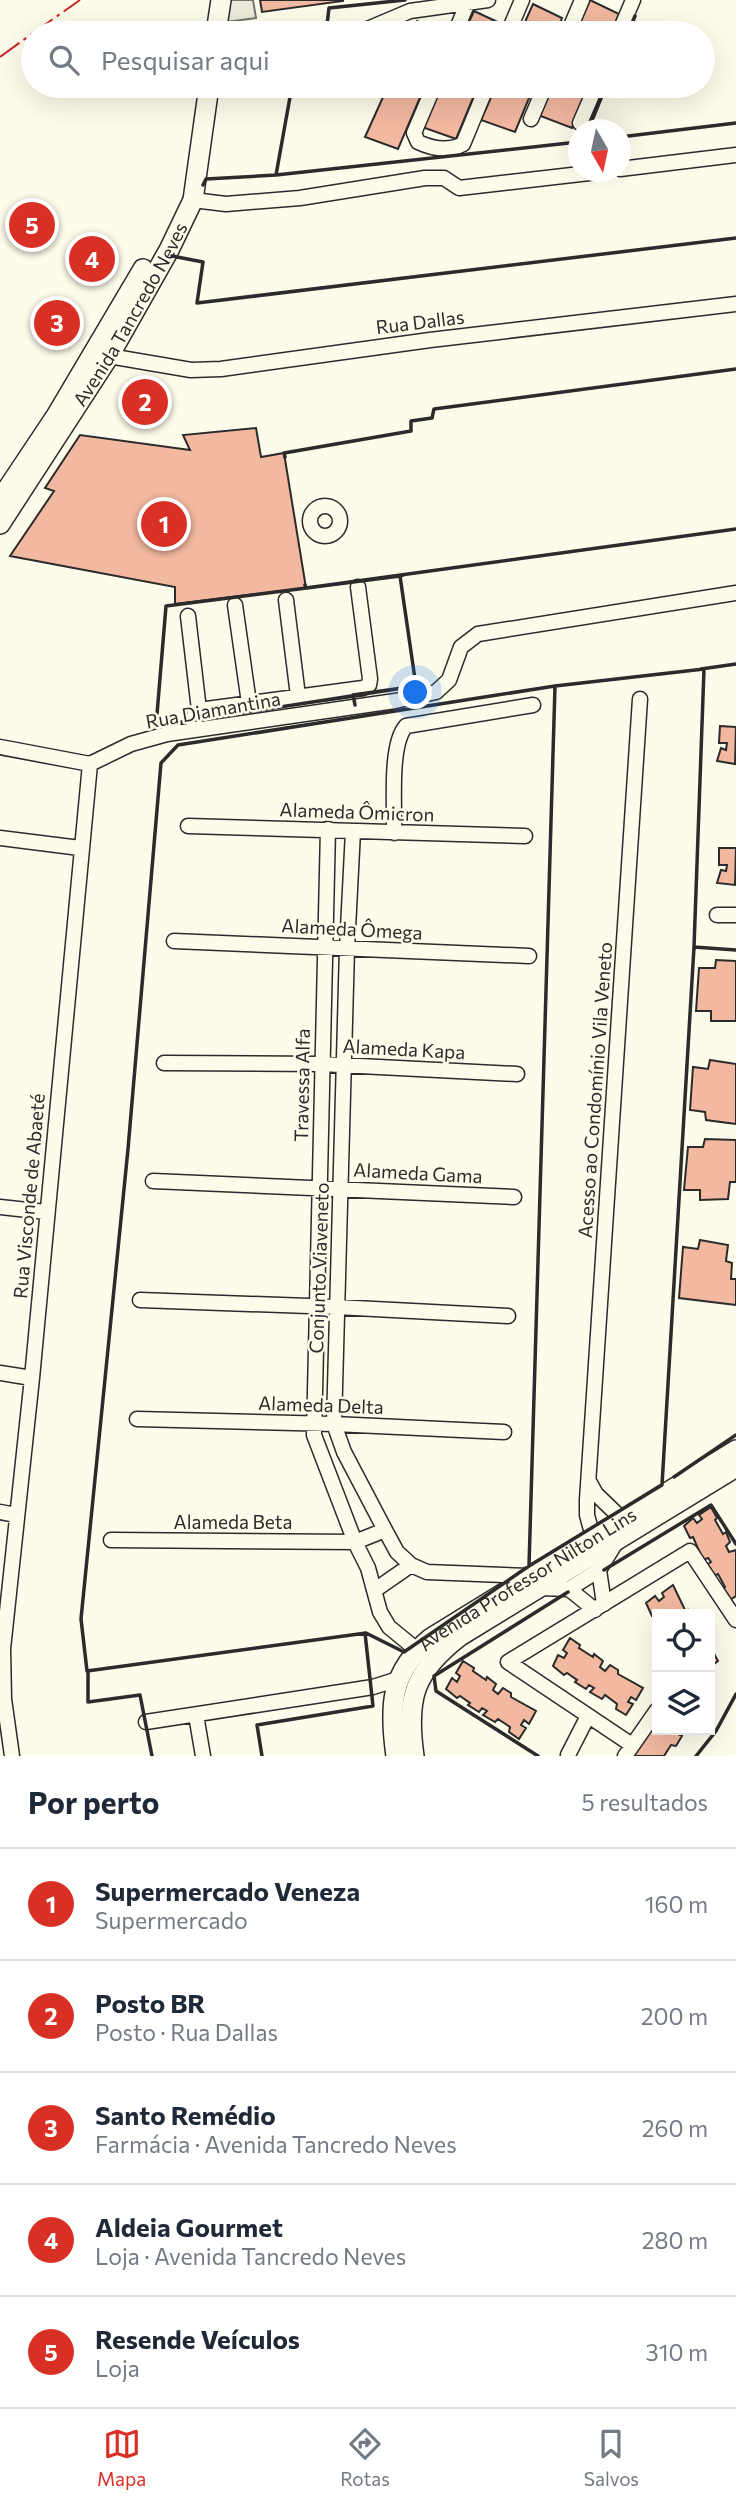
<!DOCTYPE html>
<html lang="pt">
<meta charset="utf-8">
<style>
body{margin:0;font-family:Commissioner,sans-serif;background:#f6f6f7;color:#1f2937}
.controls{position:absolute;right:21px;bottom:21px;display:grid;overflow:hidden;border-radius:0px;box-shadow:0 7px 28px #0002}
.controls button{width:63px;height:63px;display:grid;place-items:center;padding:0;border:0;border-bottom:2px solid #e0e1e3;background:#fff;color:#1f2937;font:35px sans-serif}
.compass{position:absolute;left:568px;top:119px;width:63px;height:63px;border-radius:50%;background:#fff;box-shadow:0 7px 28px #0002;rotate:171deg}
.you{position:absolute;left:416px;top:693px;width:24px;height:24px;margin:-18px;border:5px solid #fff;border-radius:50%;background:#1a73e8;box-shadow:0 0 0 10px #1a73e833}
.badge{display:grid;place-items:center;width:46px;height:46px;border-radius:50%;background:#d93025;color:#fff;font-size:23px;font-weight:700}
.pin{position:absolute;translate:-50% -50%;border:4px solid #fff;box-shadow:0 2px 7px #0006}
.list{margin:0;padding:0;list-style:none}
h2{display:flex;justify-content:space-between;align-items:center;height:91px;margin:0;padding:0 28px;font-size:30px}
h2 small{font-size:23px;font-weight:400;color:#747a83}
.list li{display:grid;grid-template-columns:46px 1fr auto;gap:21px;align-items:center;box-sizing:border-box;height:112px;padding:0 28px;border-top:2px solid #e0e1e3}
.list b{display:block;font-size:26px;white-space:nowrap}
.list p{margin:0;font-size:23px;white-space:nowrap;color:#747a83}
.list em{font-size:23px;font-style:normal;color:#747a83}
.icon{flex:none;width:38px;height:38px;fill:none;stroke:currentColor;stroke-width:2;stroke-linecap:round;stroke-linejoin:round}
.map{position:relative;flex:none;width:736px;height:1756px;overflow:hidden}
.search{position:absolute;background:#fff;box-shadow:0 7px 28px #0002;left:21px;right:21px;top:21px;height:77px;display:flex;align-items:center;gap:18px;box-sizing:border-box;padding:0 24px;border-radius:38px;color:#747a83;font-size:26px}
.sheet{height:651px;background:#fff}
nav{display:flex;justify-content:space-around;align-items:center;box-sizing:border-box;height:98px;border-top:2px solid #e0e1e3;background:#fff;font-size:19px;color:#747a83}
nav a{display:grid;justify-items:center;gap:4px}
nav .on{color:#d93025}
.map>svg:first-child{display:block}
.parking{fill:#eceadb;stroke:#74746e;stroke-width:2}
.building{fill:#f2b8a0;stroke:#2b2b2b;stroke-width:2}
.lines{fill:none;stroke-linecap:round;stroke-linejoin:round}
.minor-casing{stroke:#2b2b2b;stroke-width:17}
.major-casing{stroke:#2b2b2b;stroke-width:22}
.minor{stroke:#fdfbea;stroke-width:14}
.major{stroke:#fdfbea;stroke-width:19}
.wall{stroke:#2b2b2b;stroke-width:3.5}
.power{stroke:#c62828;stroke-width:2;stroke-dasharray:24 5 3.5 5;stroke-linecap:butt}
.labels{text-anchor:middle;stroke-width:5;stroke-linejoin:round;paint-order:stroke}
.street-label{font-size:19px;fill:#2b2b2b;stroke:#fdfbea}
</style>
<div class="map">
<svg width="736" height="1756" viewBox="0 0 736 1756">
<rect width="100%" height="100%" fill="#fdfbea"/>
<path class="parking" d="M227,0H253L256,18L226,22Z"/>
<path class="building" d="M260,0H343V1L262,12Z
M590,0L619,14L611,33H575Z
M533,4L562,18L556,33H520Z
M474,11L504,25L500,33H464Z
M417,21L442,33H411Z
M388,86H425L398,149L365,137Z
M441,86H478L456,139L422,127Z
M496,86H534L515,132L481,120Z
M551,86H589L572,128L538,115Z
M256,428L261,457L284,453L306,588L175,604V587L10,556L54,491L45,488L80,435L190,450L183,435Z
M720,726L736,727L735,764L717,761L721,748L726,750L727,743H719Z
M719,848H736L735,885L717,883L721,870L726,871L727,865H719Z
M716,960L736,961V1021H711V1011H696L699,968H715Z
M710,1060L736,1064V1124L706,1120L705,1112L690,1110L693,1067L708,1069Z
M705,1139L736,1140V1182H730L728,1199L700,1200V1190H684L688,1147H703Z
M700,1240L728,1245L726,1261L732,1263L731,1279H736V1305L679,1298L683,1247L698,1249Z
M711,1507L717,1518L715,1520L723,1534L726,1532L730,1542L726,1546L729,1552L736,1550V1596L728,1601L722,1591L725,1587L718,1574L713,1576L706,1565L711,1562L708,1558L703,1560L693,1537L690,1538L684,1526L693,1518L697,1523L702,1519L699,1515Z
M673,1585L686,1612L688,1610L690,1614H657V1618L656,1615L652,1616L646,1603L655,1596L659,1601L664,1597L662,1593Z
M570,1638L580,1645L579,1648L593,1657L594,1654L603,1661L600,1667L605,1671L610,1665L618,1670V1674L643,1688L636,1700L631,1697L628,1702L633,1704L626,1715L616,1709L617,1704L605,1695L602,1699L590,1692L594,1688L589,1685L586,1689L575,1682L577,1680L567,1673L564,1675L553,1666L558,1655L564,1658L567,1653L563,1650Z
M712,1650L718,1661L710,1667V1651Z
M463,1661L474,1668L473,1671L486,1680L487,1677L496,1684L493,1690L498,1694L503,1688L511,1693V1697L536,1711L529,1724L524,1720L521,1725L526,1728L519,1739L509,1732L510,1727L498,1719L495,1722L483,1715L487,1711L482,1708L479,1712L468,1705L470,1703L460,1696L457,1698L446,1689L452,1678L457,1682L460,1676L456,1673Z
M657,1722V1730H664L668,1734L671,1730L682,1736L676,1746L671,1745L664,1756H635L632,1754Z"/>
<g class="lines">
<defs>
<path id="minor" d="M358,33L410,11L488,0
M455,33L468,2
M508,33L522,0
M568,33L582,0
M619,33L633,0
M434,86L414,133L418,142C433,149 448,152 463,144L487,86
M531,119L545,86
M580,123L596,86
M620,169L736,155
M193,200L226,204L300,198L425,178H444L459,188L598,172
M109,356L191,370L221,369L430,340L736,304
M310 521a15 15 0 1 1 30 0a15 15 0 1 1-30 0Z
M286,600L298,696
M235,605L249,703
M188,616L199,710L195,713L193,730
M199,710L363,688L369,685L370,679L358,587
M0,747L90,764L131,744L167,734L395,701L436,692L449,680L461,647L478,634L736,593
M188,826L525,836
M328,829L314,1435L355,1542L368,1568L380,1612L389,1627L417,1650
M353,831L347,948L334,1424L344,1452L385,1530L397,1552L411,1565L427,1572L529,1576
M394,833C395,807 389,745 406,726L533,705
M0,838L80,848
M717,915H736
M174,941L529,956
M164,1063L321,1064L517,1074
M153,1181L514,1197
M0,1207L46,1212
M140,1300L336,1307L508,1316
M0,1373L32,1378
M137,1419L334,1424L504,1432
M590,1483L596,1494L622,1519
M0,1512L16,1515
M593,1537L587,1515V1500L640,699
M111,1540L355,1542L385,1530
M540,1588L569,1589L595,1610
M569,1589L599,1570
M375,1590L411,1565
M604,1604L599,1570L615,1544
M196,1715L203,1756
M146,1722L373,1687L398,1679
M632,1745L508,1662L690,1551L736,1620
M568,1755L588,1716
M12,1756L4,1699L3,1649L32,1378L90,764
M625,1756L657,1710"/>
<g id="major">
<path d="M216,33L221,0"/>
<path d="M0,500L56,416L143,269"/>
<path id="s1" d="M0,524L109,356L169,250L193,200L209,86"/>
<path id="s2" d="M396,1756C389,1706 390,1672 431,1638L736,1450"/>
<path d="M414,1756C406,1699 413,1672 460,1636L736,1467"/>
</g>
</defs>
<use href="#minor" class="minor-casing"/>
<use href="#major" class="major-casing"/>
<use href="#minor" class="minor"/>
<use href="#major" class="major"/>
<path class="wall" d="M326,33L329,8L405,0
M628,33L635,16
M588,130L606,86
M620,137L736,123
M276,175L292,86
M203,185L206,179L276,175L578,142
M172,256L203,262L197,303L736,238
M285,457L284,453L411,431V421L432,418L434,409L736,369
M400,576L416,686L156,726L166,606Z
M305,585L306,588L736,529
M701,669L736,664
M704,669L694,947L662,1485L529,1566L555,686Z
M555,686L529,1566L404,1652L366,1633L87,1671L81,1619L128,1149L161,763L178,745Z
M355,705L353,695L416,686L400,576L403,575
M694,950V947L736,950
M674,1477L736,1435
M604,1570L711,1505L736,1544
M88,1671V1702L140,1695L152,1756
M262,1756L257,1725L373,1706L365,1633
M538,1756L436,1691L434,1676L568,1592
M696,1756L716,1731L736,1694"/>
<path class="power" d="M33,33L80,0
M0,57L33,33"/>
</g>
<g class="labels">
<g class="street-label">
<text dy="7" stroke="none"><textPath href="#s1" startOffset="247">Avenida Tancredo Neves</textPath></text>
<text transform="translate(420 322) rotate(-7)" y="7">Rua Dallas</text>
<text transform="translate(213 710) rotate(-10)" y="7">Rua Diamantina</text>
<text transform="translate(357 812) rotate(2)" y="7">Alameda Ômicron</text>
<text transform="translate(352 929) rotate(3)" y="7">Alameda Ômega</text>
<text transform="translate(404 1049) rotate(3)" y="7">Alameda Kapa</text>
<text transform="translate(302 1085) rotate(-89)" y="7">Travessa Alfa</text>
<text transform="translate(595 1090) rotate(-86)" y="7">Acesso ao Condomínio Vila Veneto</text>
<text transform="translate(418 1173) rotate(3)" y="7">Alameda Gama</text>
<text transform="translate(29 1196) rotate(-85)" y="7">Rua Visconde de Abaeté</text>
<text transform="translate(319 1268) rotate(-88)" y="7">Conjunto Viaveneto</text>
<text transform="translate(321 1405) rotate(2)" y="7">Alameda Delta</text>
<text x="233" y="1529">Alameda Beta</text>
<text dy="7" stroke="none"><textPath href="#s2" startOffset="243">Avenida Professor Nilton Lins</textPath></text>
</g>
</g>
</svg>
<div class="controls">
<button><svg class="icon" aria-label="locate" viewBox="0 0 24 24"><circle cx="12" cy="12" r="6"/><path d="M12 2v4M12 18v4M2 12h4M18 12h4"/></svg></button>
<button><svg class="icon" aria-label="layers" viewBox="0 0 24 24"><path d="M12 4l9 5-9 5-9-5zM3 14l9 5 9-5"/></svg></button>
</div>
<svg class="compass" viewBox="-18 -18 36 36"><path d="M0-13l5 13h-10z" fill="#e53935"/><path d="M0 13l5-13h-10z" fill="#747a83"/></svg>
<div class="you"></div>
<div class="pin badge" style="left:164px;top:524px">1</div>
<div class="pin badge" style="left:145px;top:402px">2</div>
<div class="pin badge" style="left:57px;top:323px">3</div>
<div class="pin badge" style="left:92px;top:259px">4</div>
<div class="pin badge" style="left:32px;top:225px">5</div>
<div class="search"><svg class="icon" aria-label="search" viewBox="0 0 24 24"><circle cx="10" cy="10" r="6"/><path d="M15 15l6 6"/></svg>Pesquisar aqui</div>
</div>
<section class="sheet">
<h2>Por perto<small>5 resultados</small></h2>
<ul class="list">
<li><span class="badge">1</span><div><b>Supermercado Veneza</b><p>Supermercado</p></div><em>160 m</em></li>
<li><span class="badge">2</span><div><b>Posto BR</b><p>Posto · Rua Dallas</p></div><em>200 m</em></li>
<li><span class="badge">3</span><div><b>Santo Remédio</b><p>Farmácia · Avenida Tancredo Neves</p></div><em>260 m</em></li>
<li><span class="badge">4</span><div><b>Aldeia Gourmet</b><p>Loja · Avenida Tancredo Neves</p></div><em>280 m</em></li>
<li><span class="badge">5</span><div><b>Resende Veículos</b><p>Loja</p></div><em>310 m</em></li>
</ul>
</section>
<nav>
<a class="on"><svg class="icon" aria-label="map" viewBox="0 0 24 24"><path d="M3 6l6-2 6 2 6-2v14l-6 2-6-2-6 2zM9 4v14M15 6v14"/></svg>Mapa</a>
<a><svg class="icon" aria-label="directions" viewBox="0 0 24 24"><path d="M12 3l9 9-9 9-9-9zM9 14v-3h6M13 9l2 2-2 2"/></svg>Rotas</a>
<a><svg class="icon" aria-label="saved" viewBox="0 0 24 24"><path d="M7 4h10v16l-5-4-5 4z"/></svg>Salvos</a>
</nav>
